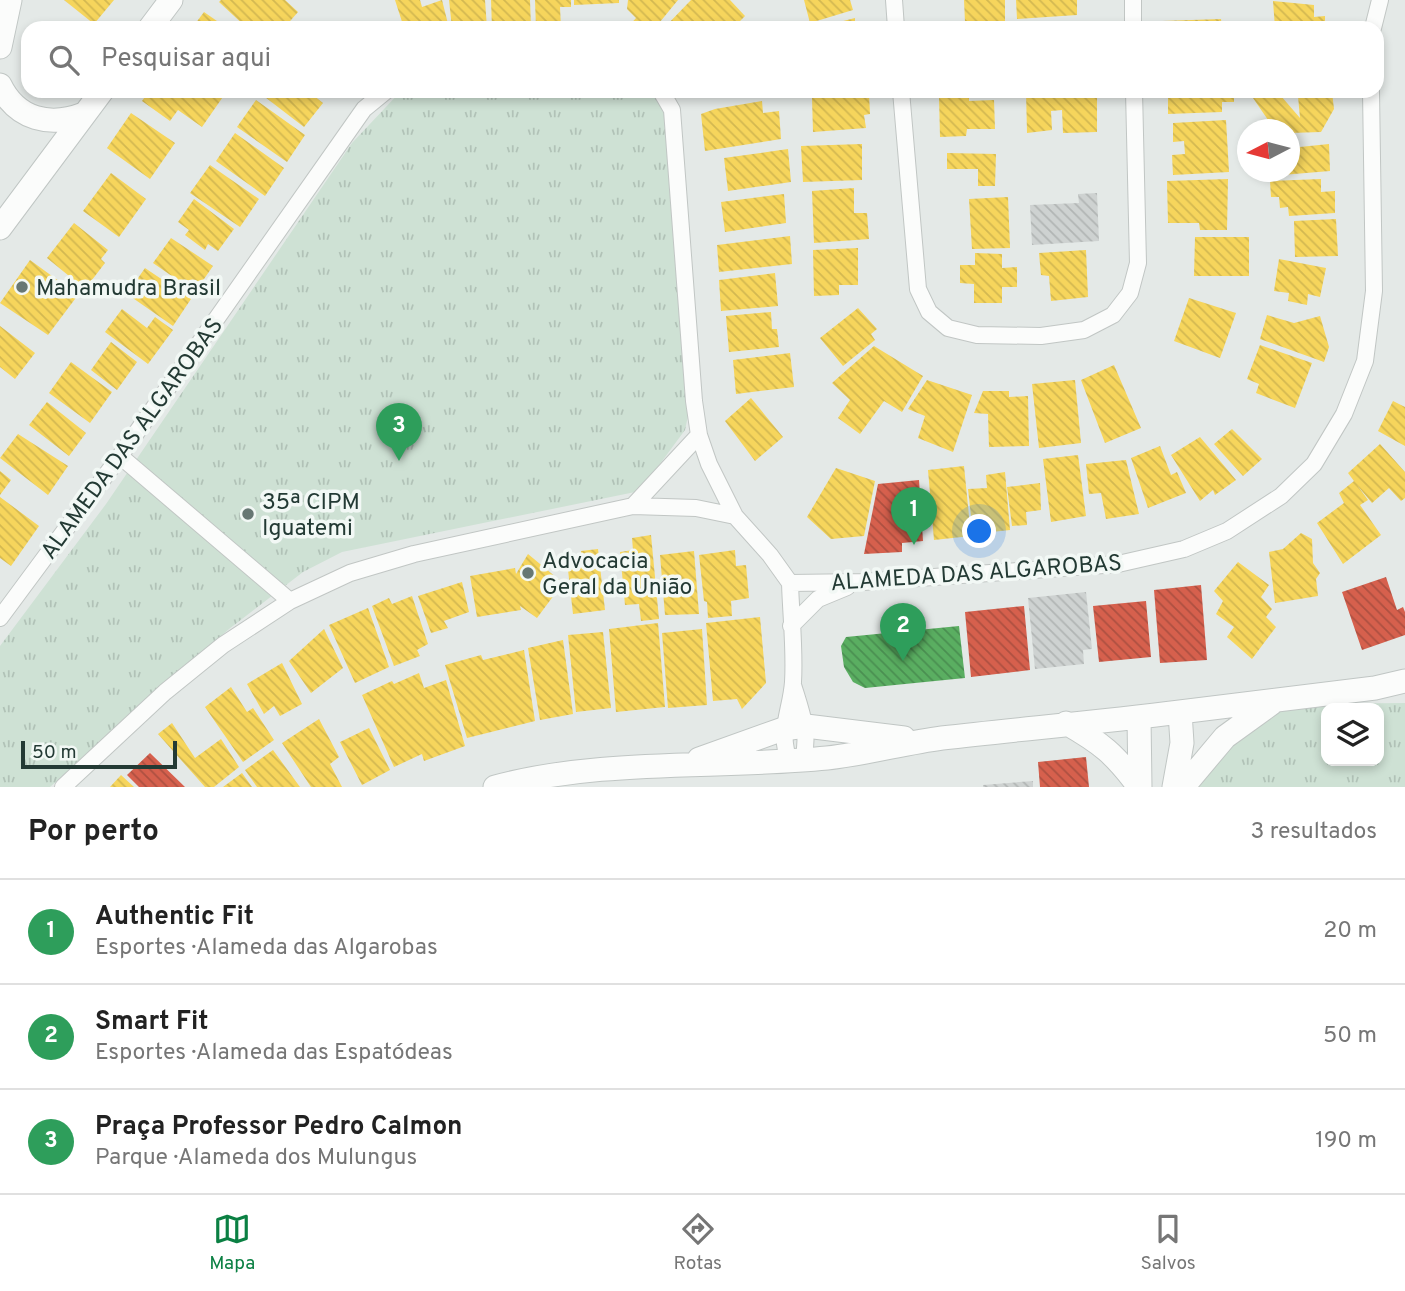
<!DOCTYPE html>
<html lang="pt">
<meta charset="utf-8">
<style>
body{margin:0;font-family:Overpass,sans-serif;background:#f2f2f2;color:#222}
.controls{position:absolute;right:21px;bottom:21px;display:grid;overflow:hidden;border-radius:14px;box-shadow:0 4px 10px #0003}
.controls button{width:63px;height:63px;display:grid;place-items:center;padding:0;border:0;border-bottom:2px solid #e0e0e0;background:#fff;color:#222;font:35px sans-serif}
.compass{position:absolute;left:1237px;top:119px;width:63px;height:63px;border-radius:50%;background:#fff;box-shadow:0 4px 10px #0003;rotate:264deg}
.scale{position:absolute;left:21px;bottom:18px;width:156px;box-sizing:border-box;padding-left:7px;border:4px solid #233a34;border-top:0;font-size:19px;line-height:24px;white-space:nowrap;color:#233a34;-webkit-text-stroke:5px #f2f8f5;paint-order:stroke}
.you{position:absolute;left:980px;top:532px;width:24px;height:24px;margin:-18px;border:5px solid #fff;border-radius:50%;background:#1a73e8;box-shadow:0 0 0 10px #1a73e833}
.badge{display:grid;place-items:center;width:46px;height:46px;border-radius:50%;background:#0b8043;color:#fff;font-size:23px;font-weight:700}
.pin{position:absolute;translate:-50% -58px;filter:drop-shadow(0 2px 4px #0008)}
.pin::after{content:'';position:absolute;top:37px;width:24px;height:21px;background:inherit;clip-path:polygon(0 0,100% 0,50% 100%)}
.list{margin:0;padding:0;list-style:none}
h2{display:flex;justify-content:space-between;align-items:center;height:91px;margin:0;padding:0 28px;font-size:30px}
h2 small{font-size:23px;font-weight:400;color:#767676}
.list li{display:grid;grid-template-columns:46px 1fr auto;gap:21px;align-items:center;box-sizing:border-box;height:105px;padding:0 28px;border-top:2px solid #e0e0e0}
.list b{display:block;font-size:26px;white-space:nowrap}
.list p{margin:0;font-size:23px;white-space:nowrap;color:#767676}
.list em{font-size:23px;font-style:normal;color:#767676}
.icon{flex:none;width:38px;height:38px;fill:none;stroke:currentColor;stroke-width:2;stroke-linecap:round;stroke-linejoin:round}
.map{position:relative;flex:none;width:1405px;height:787px;overflow:hidden}
.search{position:absolute;background:#fff;box-shadow:0 4px 10px #0003;left:21px;right:21px;top:21px;height:77px;display:flex;align-items:center;gap:18px;box-sizing:border-box;padding:0 24px;border-radius:21px;color:#767676;font-size:26px}
.sheet{height:406px;background:#fff}
nav{display:flex;justify-content:space-around;align-items:center;box-sizing:border-box;height:98px;border-top:2px solid #e0e0e0;background:#fff;font-size:19px;color:#767676}
nav a{display:grid;justify-items:center;gap:4px}
nav .on{color:#0b8043}
.map>svg:first-child{display:block}
.grass{fill:url(#grass-tufts);fill-rule:evenodd}
.homes{fill:url(#homes-back-hatch)}
.shops{fill:url(#shops-back-hatch)}
.public{fill:url(#public-back-hatch)}
.building{fill:url(#building-back-hatch)}
.lines{fill:none;stroke-linecap:round;stroke-linejoin:round}
.street-casing{stroke:#c1c6c4;stroke-width:18}
.secondary-casing{stroke:#c0c6c4;stroke-width:25}
.street{stroke:#fbfcfb;stroke-width:16}
.secondary{stroke:#fbfcfb;stroke-width:23}
.poi-dot{fill:#677773;stroke:#f2f8f5;stroke-width:2.5}
.labels{text-anchor:middle;stroke-width:7;stroke-linejoin:round;paint-order:stroke}
.poi-label{font-size:23px;fill:#233a34;stroke:#f2f8f5;text-anchor:start}
.street-label{font-size:23px;fill:#233a34;stroke:#f2f8f5}
</style>
<div class="map">
<svg width="1405" height="787" viewBox="0 0 1405 787">
<defs>
<pattern id="grass-tufts" width="24" height="20" patternUnits="userSpaceOnUse" patternTransform="scale(1.75)"><rect width="24" height="20" fill="#cee1d4"/><path d="M3 7l-1-3M5 7V3M7 7l1-3M15 17l-1-3M17 17v-4M19 17l1-3" fill="none" stroke="#b1c2b7"/></pattern>
<pattern id="homes-back-hatch" width="6" height="6" patternUnits="userSpaceOnUse" patternTransform="scale(1.75)"><rect width="6" height="6" fill="#f6d55c"/><path d="M-1 5l2 2M0 0l6 6M5-1l2 2" fill="none" stroke="#d3b851"/></pattern>
<pattern id="shops-back-hatch" width="6" height="6" patternUnits="userSpaceOnUse" patternTransform="scale(1.75)"><rect width="6" height="6" fill="#d6604d"/><path d="M-1 5l2 2M0 0l6 6M5-1l2 2" fill="none" stroke="#ad5041"/></pattern>
<pattern id="public-back-hatch" width="6" height="6" patternUnits="userSpaceOnUse" patternTransform="scale(1.75)"><rect width="6" height="6" fill="#5aae61"/><path d="M-1 5l2 2M0 0l6 6M5-1l2 2" fill="none" stroke="#4a8f51"/></pattern>
<pattern id="building-back-hatch" width="6" height="6" patternUnits="userSpaceOnUse" patternTransform="scale(1.75)"><rect width="6" height="6" fill="#ced2d1"/><path d="M-1 5l2 2M0 0l6 6M5-1l2 2" fill="none" stroke="#b1b5b4"/></pattern>
</defs>
<rect width="100%" height="100%" fill="#e4e9e7"/>
<path class="grass" d="M401,91H652L664,102L692,397L685,430L640,491L342,552L303,572L229,629L50,787H0V646L106,504L352,143Z
M1405,703V787H1198L1219,751L1244,725L1296,704ZM1326,708H1379V761H1326Z"/>
<path class="homes" d="M64,0H114L94,24Z
M221,0H285L298,12L284,28H247L219,2Z
M395,0H420L422,7L442,0L449,28H404Z
M449,0H485L487,28H452Z
M491,0H530L531,28H492Z
M535,0H571V7H560L561,28H536Z
M574,0H619V3L574,5Z
M628,0H678L655,28H627L636,18L627,9Z
M691,0H730L745,16L733,28H664Z
M804,0H850L853,10L810,23Z
M964,0H1005V22H965Z
M1016,0H1077V15L1017,19Z
M1273,1L1314,5V17L1325,16V28H1275Z
M204,12L227,28H192Z
M855,18V28H820V27Z
M1221,19L1222,28H1162V21Z
M149,91H227L202,127L178,110L170,121L142,101Z
M263,91H308L323,103L304,127L261,94Z
M1026,91H1097V132L1063,133L1062,110L1051,111L1052,130L1027,133Z
M1168,91H1234V102H1222V112L1168,114Z
M1332,92L1334,109L1321,132L1290,133V130H1275L1253,98L1281,96L1300,118L1298,96Z
M869,94L870,114L864,115L866,128L813,132L812,98Z
M969,95V101L994,100L995,129H967L966,136L940,137L939,97Z
M256,100L305,135L287,162L237,127Z
M762,101L763,113L779,111L781,139L705,151L701,114L715,109Z
M131,113L175,143L150,179L107,148Z
M1226,120L1229,172L1173,175L1172,155L1185,154L1184,141L1173,142V123Z
M235,133L284,168L265,196L216,161Z
M862,144V180L803,182L801,146Z
M1329,144L1330,171L1282,175V172H1290V148Z
M788,149L791,182L728,191L724,158Z
M947,153L996,154L995,186H978V169H947Z
M210,165L259,199L240,227L190,193Z
M111,173L146,199L119,237L83,211Z
M1228,179L1227,230H1200L1199,223H1168L1167,181Z
M1321,179V192L1335,191V213L1289,216L1288,207L1280,208L1279,197H1271L1270,181Z
M854,188V213H867L869,239L814,243L812,191Z
M784,194L786,223L725,232L721,202Z
M1008,197L1010,248L972,249L969,199Z
M194,199L234,229L218,251L208,244L205,250L185,235L189,230L178,222Z
M1336,219L1338,256L1295,257L1294,221Z
M74,223L108,250L101,259L105,263L85,289L47,258Z
M790,236L792,264L719,272L717,245Z
M1195,237H1249V276H1194Z
M171,238L213,266L195,292L153,263Z
M858,248V285H839V295L814,296L813,250Z
M1086,250L1088,297L1051,301L1049,276L1041,275L1039,253Z
M975,253L1002,254V268L1017,267V287H1002V303H974V284L960,283V265H975Z
M1279,259L1326,268L1320,297L1308,294L1307,305L1288,301L1289,293L1274,291Z
M30,260L78,295L48,335L0,303Z
M145,268L191,299L173,326L127,294Z
M775,273L778,306L721,311L719,280Z
M1189,298L1236,313L1220,358L1174,341Z
M858,308L877,329L871,334L875,340L843,366L820,338Z
M122,309L147,328L155,317L173,330L148,364L105,332Z
M771,312L772,329H777L779,347L729,352L726,316Z
M1267,315L1294,323L1320,316L1329,347L1324,362L1260,339Z
M0,326L35,353L15,379L0,367Z
M111,342L137,362L117,390L91,370Z
M1260,345L1312,363L1295,408L1256,393L1259,384L1247,379Z
M874,346L923,376L902,412L884,401L860,434L838,418L850,400L832,383Z
M790,353L794,387L736,394L733,360Z
M71,362L112,392L90,423L49,393Z
M1114,365L1141,428L1105,443L1081,380Z
M927,380L972,395L953,452L918,438L925,416L908,409Z
M1075,380L1081,443L1039,448L1032,384Z
M983,391H1009V397L1028,396L1029,446L989,447L988,414L974,413Z
M751,398L783,437L755,461L725,421Z
M1393,401L1405,407V446L1378,431Z
M47,402L86,433L69,456L29,425Z
M1232,429L1262,459L1243,476L1214,444Z
M18,434L68,466L48,495L0,458Z
M1200,437L1236,480L1215,495L1213,490L1200,501L1171,455Z
M1380,444L1405,472V498L1401,501L1389,488L1372,503L1357,485L1368,500L1360,505L1381,535L1343,564L1317,523L1344,503L1339,493L1354,481L1348,473Z
M1160,446L1171,475L1177,472L1186,493L1148,508L1131,458Z
M1078,455L1086,516L1051,522L1043,459Z
M1126,460L1139,514L1106,519L1101,493L1089,494L1086,464Z
M964,466L971,536L934,540L928,470Z
M836,468L875,481L864,536L831,539L807,517Z
M0,471L11,480L0,495Z
M1005,472L1010,530L973,534L968,489L987,488L986,475Z
M1040,483L1041,510L1026,512L1027,525L1012,526L1007,487Z
M0,497L39,526L11,566L0,558Z
M1301,533L1312,539L1313,563L1320,573L1316,579L1318,596L1275,603L1269,552L1283,549Z
M651,535L659,619L641,621L639,604L625,605L620,552L633,550L632,538Z
M598,549L605,610L573,614L567,561L581,560V551Z
M735,550L736,566L746,565L749,598L731,601L732,616L708,618L707,602L704,601L699,555Z
M694,551L699,614L665,615L660,555Z
M528,554L563,583L537,618L520,606L521,610L477,617L470,576L515,568L516,574Z
M1238,562L1269,585L1261,597L1272,609L1266,617L1276,627L1252,659L1227,637L1234,627L1216,614L1223,601L1214,591Z
M462,582L469,612L444,621L448,628L431,633L418,596Z
M412,596L428,644L417,650L420,656L394,666L372,606L389,598L392,604Z
M368,608L389,667L355,683L329,625Z
M760,617L766,683L742,709L737,699L713,701L706,623Z
M658,623L665,707L616,712L609,629Z
M324,629L343,668L311,693L289,661Z
M702,629L707,705L668,708L662,633Z
M603,632L611,708L576,712L568,635Z
M563,640L573,714L540,720L528,648Z
M524,650L535,721L467,738L445,665L481,655L483,660Z
M282,663L302,704L280,716L274,706L264,714L247,684Z
M419,673L424,688L446,680L465,746L424,761L422,754L394,767L362,695L392,681L394,684Z
M231,687L247,712L253,708L274,740L243,762L205,707Z
M319,719L339,757L330,764L342,787H311L282,743Z
M172,723L195,758L221,739L239,767L214,787H205L158,734Z
M369,728L390,770L362,785L340,742Z
M273,750L300,787H257L245,770Z
M242,773L252,787H223Z
M121,775L134,787H110Z"/>
<path class="shops" d="M919,480L923,541L902,543V552L864,554L878,484Z
M1386,577L1397,610L1403,607L1405,612V635L1362,650L1342,592Z
M1201,585L1207,660L1160,663L1154,590Z
M1146,601L1151,657L1099,662L1093,606Z
M1024,606L1030,670L971,677L965,612Z
M150,753L185,787H139L127,775Z
M1086,757L1089,787H1040L1038,762Z"/>
<path class="public" d="M959,626L965,678L865,688L853,682L844,667L841,646L846,637Z"/>
<path class="building" d="M1097,193L1099,241L1032,245L1030,205L1079,203L1078,194Z
M1086,592L1092,649L1083,650L1084,664L1035,669L1028,598Z
M1033,781V787H983V785Z"/>
<g class="lines">
<defs>
<path id="street" d="M894,0L896,28
M1133,0V28
M1373,28L1380,0
M661,91L672,110L694,401L699,435L709,464L735,516L770,555L790,583
M901,91L918,289L929,312L948,328L977,335L1041,336L1084,330L1113,315L1130,293L1138,263L1134,91
M120,456L290,601
M633,506L699,435
M790,583L863,582L1118,564L1184,549L1227,531L1281,496L1314,464L1344,414L1365,361L1374,291L1371,91
M0,618L120,456L364,109L386,91
M791,626L818,599L847,587
M793,685C801,711 810,733 803,760
M790,762C777,733 791,711 793,682C795,650 791,616 790,583
M63,787L165,692L223,645L290,601L350,573L414,554L633,506L696,508L735,516"/>
<path id="secondary" d="M150,28L171,0
M0,47L10,0
M0,85C17,120 50,127 84,114
M0,228L102,91
M1139,717L1140,787
M1066,723C1101,743 1115,754 1139,787
M699,759L783,729L806,726L904,738
M495,787C603,758 717,769 827,758C866,754 904,743 942,738C1021,729 1101,722 1180,712C1245,704 1310,696 1375,688L1405,681
M1174,787L1182,743L1180,712
M1183,787L1225,737L1272,703"/>
</defs>
<use href="#street" class="street-casing"/>
<use href="#secondary" class="secondary-casing"/>
<use href="#street" class="street"/>
<use href="#secondary" class="secondary"/>
</g>
<g class="poi-dot">
<circle cx="22" cy="287" r="7"/>
<circle cx="248" cy="514" r="7"/>
<circle cx="528" cy="573" r="7"/>
</g>
<g class="labels">
<g class="poi-label">
<text x="36" y="295">Mahamudra Brasil</text>
<text x="262" y="509">35ª CIPM<tspan x="262" dy="26">Iguatemi</tspan></text>
<text x="542" y="568">Advocacia<tspan x="542" dy="26">Geral da União</tspan></text>
</g>
<g class="street-label">
<text transform="translate(131 438) rotate(-54)" y="8">ALAMEDA DAS ALGAROBAS</text>
<text transform="translate(976 572) rotate(-4)" y="8">ALAMEDA DAS ALGAROBAS</text>
</g>
</g>
</svg>
<div class="controls">
<button><svg class="icon" aria-label="layers" viewBox="0 0 24 24"><path d="M12 4l9 5-9 5-9-5zM3 14l9 5 9-5"/></svg></button>
</div>
<svg class="compass" viewBox="-18 -18 36 36"><path d="M0-13l5 13h-10z" fill="#e53935"/><path d="M0 13l5-13h-10z" fill="#767676"/></svg>
<div class="scale">50 m</div>
<div class="you"></div>
<div class="pin badge" style="left:914px;top:545px;background:#2e9e5b">1</div>
<div class="pin badge" style="left:903px;top:661px;background:#2e9e5b">2</div>
<div class="pin badge" style="left:399px;top:461px;background:#2e9e5b">3</div>
<div class="search"><svg class="icon" aria-label="search" viewBox="0 0 24 24"><circle cx="10" cy="10" r="6"/><path d="M15 15l6 6"/></svg>Pesquisar aqui</div>
</div>
<section class="sheet">
<h2>Por perto<small>3 resultados</small></h2>
<ul class="list">
<li><span class="badge" style="background:#2e9e5b">1</span><div><b>Authentic Fit</b><p>Esportes · Alameda das Algarobas</p></div><em>20 m</em></li>
<li><span class="badge" style="background:#2e9e5b">2</span><div><b>Smart Fit</b><p>Esportes · Alameda das Espatódeas</p></div><em>50 m</em></li>
<li><span class="badge" style="background:#2e9e5b">3</span><div><b>Praça Professor Pedro Calmon</b><p>Parque · Alameda dos Mulungus</p></div><em>190 m</em></li>
</ul>
</section>
<nav>
<a class="on"><svg class="icon" aria-label="map" viewBox="0 0 24 24"><path d="M3 6l6-2 6 2 6-2v14l-6 2-6-2-6 2zM9 4v14M15 6v14"/></svg>Mapa</a>
<a><svg class="icon" aria-label="directions" viewBox="0 0 24 24"><path d="M12 3l9 9-9 9-9-9zM9 14v-3h6M13 9l2 2-2 2"/></svg>Rotas</a>
<a><svg class="icon" aria-label="saved" viewBox="0 0 24 24"><path d="M7 4h10v16l-5-4-5 4z"/></svg>Salvos</a>
</nav>
